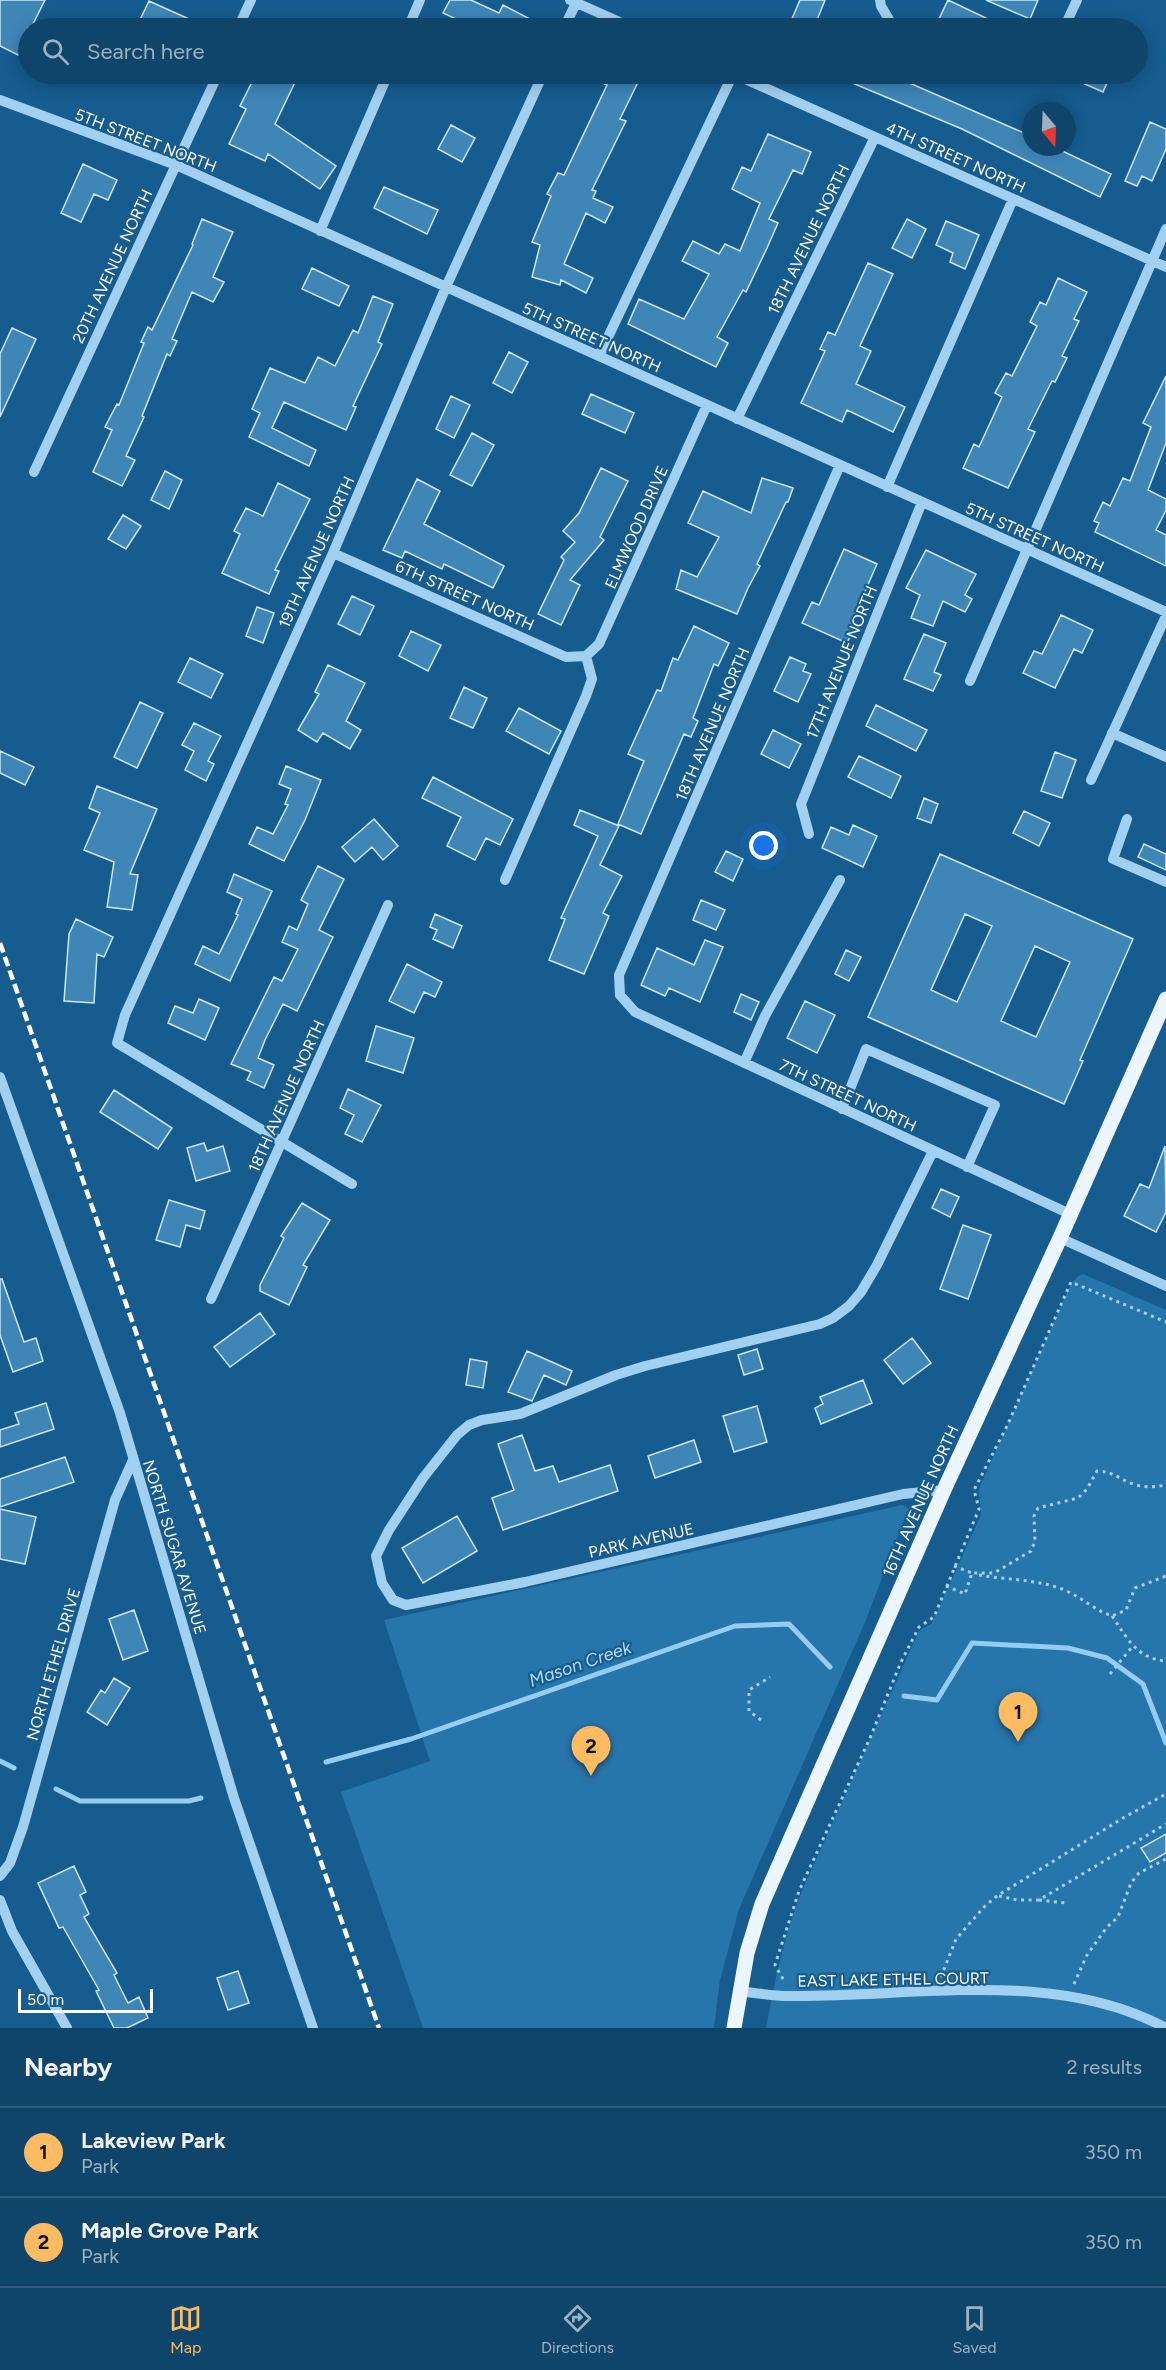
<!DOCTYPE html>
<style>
body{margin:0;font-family:Figtree,sans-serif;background:#1e4f73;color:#f1f3f6}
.compass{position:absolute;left:1022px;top:102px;width:54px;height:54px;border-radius:50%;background:#10456b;box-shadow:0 3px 15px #0003;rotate:161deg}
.scale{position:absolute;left:18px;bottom:15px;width:135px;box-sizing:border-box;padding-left:6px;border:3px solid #fff;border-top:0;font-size:16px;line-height:21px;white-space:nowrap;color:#fff;-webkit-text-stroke:4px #165c8f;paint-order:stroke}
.you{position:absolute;left:764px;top:846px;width:21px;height:21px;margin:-15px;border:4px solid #fff;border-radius:50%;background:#1a73e8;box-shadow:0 0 0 9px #1a73e833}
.badge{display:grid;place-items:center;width:39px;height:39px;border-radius:50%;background:#ffbb61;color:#111;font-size:20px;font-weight:700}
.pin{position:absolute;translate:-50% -50px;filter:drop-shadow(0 2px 3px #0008)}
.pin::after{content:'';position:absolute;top:32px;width:21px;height:18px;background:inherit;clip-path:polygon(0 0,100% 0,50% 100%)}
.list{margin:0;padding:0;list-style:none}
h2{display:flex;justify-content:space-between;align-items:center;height:78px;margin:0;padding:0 24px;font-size:26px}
h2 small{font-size:20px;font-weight:400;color:#9cb1c1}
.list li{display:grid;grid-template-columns:39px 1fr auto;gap:18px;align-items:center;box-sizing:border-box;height:90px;padding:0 24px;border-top:2px solid #305d7e}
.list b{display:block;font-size:22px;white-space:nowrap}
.list p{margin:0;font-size:20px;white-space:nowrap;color:#9cb1c1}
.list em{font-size:20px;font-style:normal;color:#9cb1c1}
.icon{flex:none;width:33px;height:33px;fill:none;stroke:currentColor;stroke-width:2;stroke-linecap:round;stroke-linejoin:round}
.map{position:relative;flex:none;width:1166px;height:2028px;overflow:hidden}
.search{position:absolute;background:#10456b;box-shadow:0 3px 15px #0003;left:18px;right:18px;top:18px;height:66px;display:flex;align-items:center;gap:15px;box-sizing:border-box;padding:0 21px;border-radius:33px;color:#9cb1c1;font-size:22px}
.sheet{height:258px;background:#10456b}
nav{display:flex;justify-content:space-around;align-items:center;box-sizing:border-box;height:84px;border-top:2px solid #305d7e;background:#10456b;font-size:16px;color:#9cb1c1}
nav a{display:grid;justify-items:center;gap:3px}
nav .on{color:#ffbb61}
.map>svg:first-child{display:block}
.green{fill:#2675ab}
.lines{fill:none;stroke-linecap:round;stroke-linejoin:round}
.stream{stroke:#95cdf2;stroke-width:5}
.building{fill:#3f86b7;stroke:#c9e7fb;stroke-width:1.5;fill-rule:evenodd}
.path{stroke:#a2d0f0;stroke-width:3;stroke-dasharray:3 4.5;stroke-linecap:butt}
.minor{stroke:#a2d0f0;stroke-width:10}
.major{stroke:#ebf6ff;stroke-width:15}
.rail{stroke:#fff;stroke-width:4.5;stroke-dasharray:10 4.5;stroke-linecap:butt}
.labels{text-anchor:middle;stroke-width:4.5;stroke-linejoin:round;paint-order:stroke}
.street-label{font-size:16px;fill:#fff;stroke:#165c8f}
.water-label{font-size:18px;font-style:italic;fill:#aedaf7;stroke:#165c8f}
</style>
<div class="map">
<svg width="1166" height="2028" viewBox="0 0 1166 2028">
<rect width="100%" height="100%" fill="#165c8f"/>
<path class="green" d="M1083,1274L1166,1310V2028H766C775,1980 784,1936 802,1891L919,1631L932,1623L981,1515L979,1492L980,1486L1071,1284L1078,1276Z
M902,1505L911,1510L907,1512L866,1620L739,1909L720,1980L714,2028H423L341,1792L430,1761L384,1620Z"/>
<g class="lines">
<path class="stream" d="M904,1696L937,1700L972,1643L1068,1648L1107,1658L1143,1684L1166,1743
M0,1761L14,1768
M326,1762L411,1739L735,1626L789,1624L830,1667
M56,1789L80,1801H189L201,1798"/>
</g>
<path class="building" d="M0,0H45L31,28H28V33L18,55L0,46Z
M450,0H471L499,13L503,5L530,19L526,27L530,28H475L443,13Z
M800,0H825L815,25L809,22L806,28H788Z
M948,0L1007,28H952L938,21Z
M986,0H1038L1030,19Z
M149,1L209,28H152L139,22Z
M256,74H299L275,124L336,166L320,189L268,154L265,161L229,144L246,109L240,106Z
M584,74H642L620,119L626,121L592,190L596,191L593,198L613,207L605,223L586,213L564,264L593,278L586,293L561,280L560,285L532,277L540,245L532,242L551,196L547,194L558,173L564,175L607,85Z
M831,74H889L1031,136V147H1054L1111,174L1100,197L962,129Z
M1062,74H1111L1103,92Z
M1150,122L1166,129V149L1152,181L1142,176L1137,186L1125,181Z
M451,125L475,138L462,162L438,149Z
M768,134L811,152L802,174L793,170L769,219L778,223L767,248L746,292L743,290L717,337L728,343L716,367L628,324L639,299L684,319L709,274L682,261L693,241L719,254L725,244L740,251L760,203L732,189L742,167L751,171Z
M83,164L117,180L108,200L94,194L81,222L61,213Z
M384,187L438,210L427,234L374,208Z
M202,219L233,232L213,277L224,282L213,302L192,292L172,339L177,341L170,356L167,354L142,416L144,417L126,456L135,460L122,486L93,472L112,430L105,427L117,404L119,405L144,343L141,342L148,327L152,330L193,245L192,244Z
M907,219L926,229L912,258L892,248Z
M946,221L979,235L965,269L950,262L953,253L936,245Z
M868,263L893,274L860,346L871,351L856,384L905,407L893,432L847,410L842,422L801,403L825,351L820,349L828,332L835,335Z
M312,268L349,286L339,306L302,289Z
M1058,278L1087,292L1074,319L1079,321L1062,356L1067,358L1055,382L1052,381L1028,429L1035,432L1008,488L963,468L974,444L979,447L1002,397L995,393L1006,373L1012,376L1037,326L1030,322L1040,302L1046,305Z
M373,296L393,304L378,342L382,344L353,406L356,407L346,430L284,402L272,428L316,450L309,466L249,437L260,413L252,409L270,368L305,383L318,357L335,366L353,330L358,333Z
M12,328L36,339L0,417V354Z
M509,352L528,362L512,393L493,383Z
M1166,376V443L1148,490L1166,499V510L1156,530L1166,535V566L1095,532L1099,523L1094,521L1103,502L1110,506L1123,478L1130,481L1151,427L1143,423Z
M591,394L634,413L625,433L582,414Z
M451,396L470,405L454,438L436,429Z
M472,433L494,445L472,486L450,475Z
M601,468L628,481L600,537L604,540L570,580L580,585L561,625L538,614L564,560L561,557L575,542L563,531L579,513Z
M165,471L182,480L169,509L151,500Z
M762,478L793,488L788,502H786L757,564L760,566L748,588L737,614L676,589L681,570L697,577L719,537L688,523L703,491L751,513Z
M417,479L440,491L424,524L504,566L493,588L444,564L442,569L405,551L402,558L383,550Z
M278,483L310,499L275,570L279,571L269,594L222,573L240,534L234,531L246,508L263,516Z
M123,515L141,526L126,549L108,539Z
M844,549L877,564L850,626L854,628L847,643L802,623L812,602L819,605Z
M926,550L976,574L965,595L972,599L965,612L943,601L933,626L911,618L920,595L906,588Z
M352,596L374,606L360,635L338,624Z
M257,607L274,613L263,643L246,636Z
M1061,615L1093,630L1082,653L1074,649L1055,688L1023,673L1034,651L1042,654Z
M694,626L729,643L718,666L714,664L693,718L698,721L691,737L684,734L641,834L618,824L644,761L628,754L657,690L661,691L673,658L678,660Z
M411,631L441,645L428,671L399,656Z
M924,634L946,643L934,672L941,675L933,691L904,679Z
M790,657L806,664L803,671L811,674L798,702L774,691Z
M190,658L223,674L211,698L178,682Z
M328,665L365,683L346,721L361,730L350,749L323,733L317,742L298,730L319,694L315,692Z
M464,687L487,698L473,728L450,718Z
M140,702L163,713L137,768L114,757Z
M876,705L927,730L916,751L866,726Z
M519,708L561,731L549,754L506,731Z
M194,723L221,736L208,761L214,764L206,781L185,770L194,751L182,745Z
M773,730L801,744L789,768L761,754Z
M0,751L34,767L25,785L0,773Z
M1055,752L1076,760L1062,798L1041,791Z
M859,756L901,776L891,798L848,777Z
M286,766L321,780L305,820L284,861L249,844L257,827L273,834L288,805L285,804L291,789L279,784Z
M433,777L513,819L500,845L486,838L475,860L447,846L461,817L422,798Z
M97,786L157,809L130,874L138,875L132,910L107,907L114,862L84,850L100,813L89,808Z
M924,798L938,804L931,823L917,818Z
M580,810L619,826L600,865L622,876L603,913L609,916L584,974L549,960L565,919L561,918L598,836L574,825Z
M1024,811L1050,823L1039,846L1013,833Z
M374,819L398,846L383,860L372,847L355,862L342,847Z
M853,825L877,836L863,867L822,848L831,827L849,835Z
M1144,844L1166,854V870L1138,857Z
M726,851L743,859L733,881L715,872Z
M940,854L1133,939L1080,1060L1083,1061L1064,1104L868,1017ZM965,914L992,926L957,1002L931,990ZM1035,946L1070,962L1036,1037L1001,1021Z
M318,866L344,879L319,930L333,937L297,1011L283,1004L265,1040L258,1058L274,1065L264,1088L247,1080L251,1072L231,1064L274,977L282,981L298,949L282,942L289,926L297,930L308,904L301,900Z
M234,874L272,891L230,981L195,964L203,946L219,954L238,915L236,914L242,899L227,892Z
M701,900L725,910L716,930L693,920Z
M435,914L462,926L453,948L433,939L437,930L430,927Z
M76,919L113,937L104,957L97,954L94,1003L64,1001L69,934Z
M705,940L723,947L700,1002L669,988L665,996L641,985L657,948L694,965Z
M846,950L861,957L849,981L835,974Z
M407,964L442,982L435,997L424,992L414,1013L389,1001Z
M741,994L759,1002L751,1020L734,1012Z
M199,999L219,1008L205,1040L168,1023L175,1006L193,1013Z
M805,1001L835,1015L817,1053L787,1038Z
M376,1026L414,1038L403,1073L366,1061Z
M348,1089L381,1105L362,1142L345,1134L354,1115L340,1108Z
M114,1090L172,1128L158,1149L100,1112Z
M204,1143L207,1151L223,1146L230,1171L196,1181L187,1148Z
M1165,1146L1166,1212L1156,1232L1124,1216L1140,1184L1149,1188Z
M941,1189L959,1197L950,1217L932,1208Z
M169,1200L205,1211L200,1229L186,1225L180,1247L156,1240Z
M302,1203L330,1220L303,1265L307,1267L289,1305L260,1291V1285L284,1238L281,1236Z
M963,1225L991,1235L968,1299L940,1289Z
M0,1279H2L24,1342L36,1338L43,1361L13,1372L0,1335Z
M260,1313L275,1334L230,1367L214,1347Z
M912,1338L931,1363L903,1384L884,1360Z
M757,1349L763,1369L744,1375L738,1355Z
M527,1351L572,1371L566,1385L544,1375L532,1401L508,1392Z
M470,1359L487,1362L483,1388L466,1385Z
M863,1380L872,1403L821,1424L815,1408L823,1404L820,1397Z
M46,1403L54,1429L0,1447V1430L19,1424L15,1413Z
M757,1406L767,1442L734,1452L723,1416Z
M522,1435L535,1471L553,1466L559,1482L610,1465L618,1491L503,1530L492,1498L514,1490L498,1444Z
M694,1440L701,1462L655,1478L648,1456Z
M65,1457L74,1482L0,1507V1479Z
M0,1509L36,1517L25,1564L0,1559Z
M457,1516L477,1551L423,1583L402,1548Z
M134,1610L148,1651L123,1660L109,1619Z
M114,1678L130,1688L107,1725L87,1712L101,1690L105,1693Z
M1166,1834V1853L1150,1862L1141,1848Z
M74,1866L86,1892L80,1895L89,1914L84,1917L117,1973L114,1975L128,2003L139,1997L148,2018L127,2028H114L96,1991L99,1990L63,1927L59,1928L38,1883Z
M238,1971L249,2003L228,2010L217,1978Z"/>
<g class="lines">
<path class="path" d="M954,1566L972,1573
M979,1575C1007,1580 1035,1579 1062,1589C1080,1596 1094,1610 1112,1616L1126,1610L1135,1588L1166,1576
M946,1586L965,1594L972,1573H994L1031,1551L1035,1541L1034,1516L1038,1508L1078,1498L1087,1489L1097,1471C1112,1471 1119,1479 1133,1484C1144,1488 1155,1487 1166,1485
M1112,1616C1127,1638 1137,1659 1166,1661
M1110,1674L1132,1647
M761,1720L749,1711V1690L770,1677
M999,1896L1017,1900H1039L1166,1824
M1039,1900L1066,1903
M941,1977L956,1939L985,1906L997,1896L1123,1818L1166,1794
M783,1979L775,1965L799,1891L870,1738L901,1662L919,1627L934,1617L979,1509L974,1490L1007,1426L1071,1282L1166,1322
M1074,1984L1087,1955L1107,1927L1118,1917L1131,1883L1139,1873L1166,1859"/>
<path class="minor" d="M570,0L633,28
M880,0L881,6L894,28
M238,28L251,0
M408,28L420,0
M564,28L576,3
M1064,28L1077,0
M734,74L1166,267
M987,74L1000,79L1028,74
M0,100L176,165L1166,612
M320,231L388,74
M599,356L733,74
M737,419L875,137
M840,465L619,975L620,995L635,1012L1070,1214
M34,472L218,74
M887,487L1013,199
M333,553L566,657L586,656
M586,656L599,644L707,405
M970,681L1166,229
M1112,733L1166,757
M1091,780L1166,616
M1127,819L1113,859L1166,882
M809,834L801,804L922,502
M505,880L586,696L592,679L586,656
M744,1063L765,1016L840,880
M0,1077L120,1413L234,1798L313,2028
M842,1109L866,1049L995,1105L967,1167
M933,1151L877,1265L861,1292L849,1306L833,1318L820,1324L645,1366L616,1375L520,1414L482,1420L469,1425L457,1435L423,1478L389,1530L376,1556L382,1583L393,1600L406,1605L525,1582L903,1494L944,1490
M352,1184L117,1043L125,1015L333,553L446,287L543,74
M1060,1238L1166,1286
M211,1299L388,905
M0,1876L10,1863L23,1827L115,1500L133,1460
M0,1900L12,1931L67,2028
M739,1991C756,1993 773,1996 789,1996C912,1998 1052,1967 1166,2028"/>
<path class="major" d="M734,2028L747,1953L762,1904L944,1490L1060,1238L1166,999"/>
<path class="rail" d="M0,943L379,2028"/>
</g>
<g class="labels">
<g class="street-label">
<text transform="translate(146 140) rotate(21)" y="6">5TH STREET NORTH</text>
<text transform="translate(956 157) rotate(24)" y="6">4TH STREET NORTH</text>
<text transform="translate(808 239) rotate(-64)" y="6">18TH AVENUE NORTH</text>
<text transform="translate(112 266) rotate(-65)" y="6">20TH AVENUE NORTH</text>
<text transform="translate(592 337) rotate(24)" y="6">5TH STREET NORTH</text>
<text transform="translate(636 527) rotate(-66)" y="6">ELMWOOD DRIVE</text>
<text transform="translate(1035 537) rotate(24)" y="6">5TH STREET NORTH</text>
<text transform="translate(316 552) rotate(-66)" y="6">19TH AVENUE NORTH</text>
<text transform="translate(465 595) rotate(24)" y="6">6TH STREET NORTH</text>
<text transform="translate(841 662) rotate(-68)" y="6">17TH AVENUE NORTH</text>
<text transform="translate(712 724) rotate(-67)" y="6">18TH AVENUE NORTH</text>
<text transform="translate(848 1095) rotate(25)" y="6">7TH STREET NORTH</text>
<text transform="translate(286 1096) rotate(-66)" y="6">18TH AVENUE NORTH</text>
<text transform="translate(920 1501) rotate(-66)" y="6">16TH AVENUE NORTH</text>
<text transform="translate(641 1540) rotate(-13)" y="6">PARK AVENUE</text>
<text transform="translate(175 1547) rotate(73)" y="6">NORTH SUGAR AVENUE</text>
<text transform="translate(53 1664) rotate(-74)" y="6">NORTH ETHEL DRIVE</text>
<text transform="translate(893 1979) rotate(-1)" y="6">EAST LAKE ETHEL COURT</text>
</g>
<g class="water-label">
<text transform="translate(580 1664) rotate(-19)" y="6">Mason Creek</text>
</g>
</g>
</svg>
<svg class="compass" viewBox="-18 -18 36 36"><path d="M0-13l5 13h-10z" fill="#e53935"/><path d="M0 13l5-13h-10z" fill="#9cb1c1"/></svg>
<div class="scale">50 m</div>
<div class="you"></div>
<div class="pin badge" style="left:1018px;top:1742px">1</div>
<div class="pin badge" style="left:591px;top:1776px">2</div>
<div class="search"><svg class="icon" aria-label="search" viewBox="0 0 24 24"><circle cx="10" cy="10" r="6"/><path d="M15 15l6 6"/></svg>Search here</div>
</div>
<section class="sheet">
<h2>Nearby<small>2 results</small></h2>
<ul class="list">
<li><span class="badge">1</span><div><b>Lakeview Park</b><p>Park</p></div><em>350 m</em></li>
<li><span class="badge">2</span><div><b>Maple Grove Park</b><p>Park</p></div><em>350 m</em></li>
</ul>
</section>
<nav>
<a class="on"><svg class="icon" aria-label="map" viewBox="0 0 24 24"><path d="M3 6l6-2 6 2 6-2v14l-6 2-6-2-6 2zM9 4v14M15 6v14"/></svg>Map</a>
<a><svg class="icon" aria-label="directions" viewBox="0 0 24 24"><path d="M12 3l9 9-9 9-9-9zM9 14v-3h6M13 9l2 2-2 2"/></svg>Directions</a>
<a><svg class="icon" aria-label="saved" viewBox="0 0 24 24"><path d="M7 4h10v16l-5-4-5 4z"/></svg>Saved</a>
</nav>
